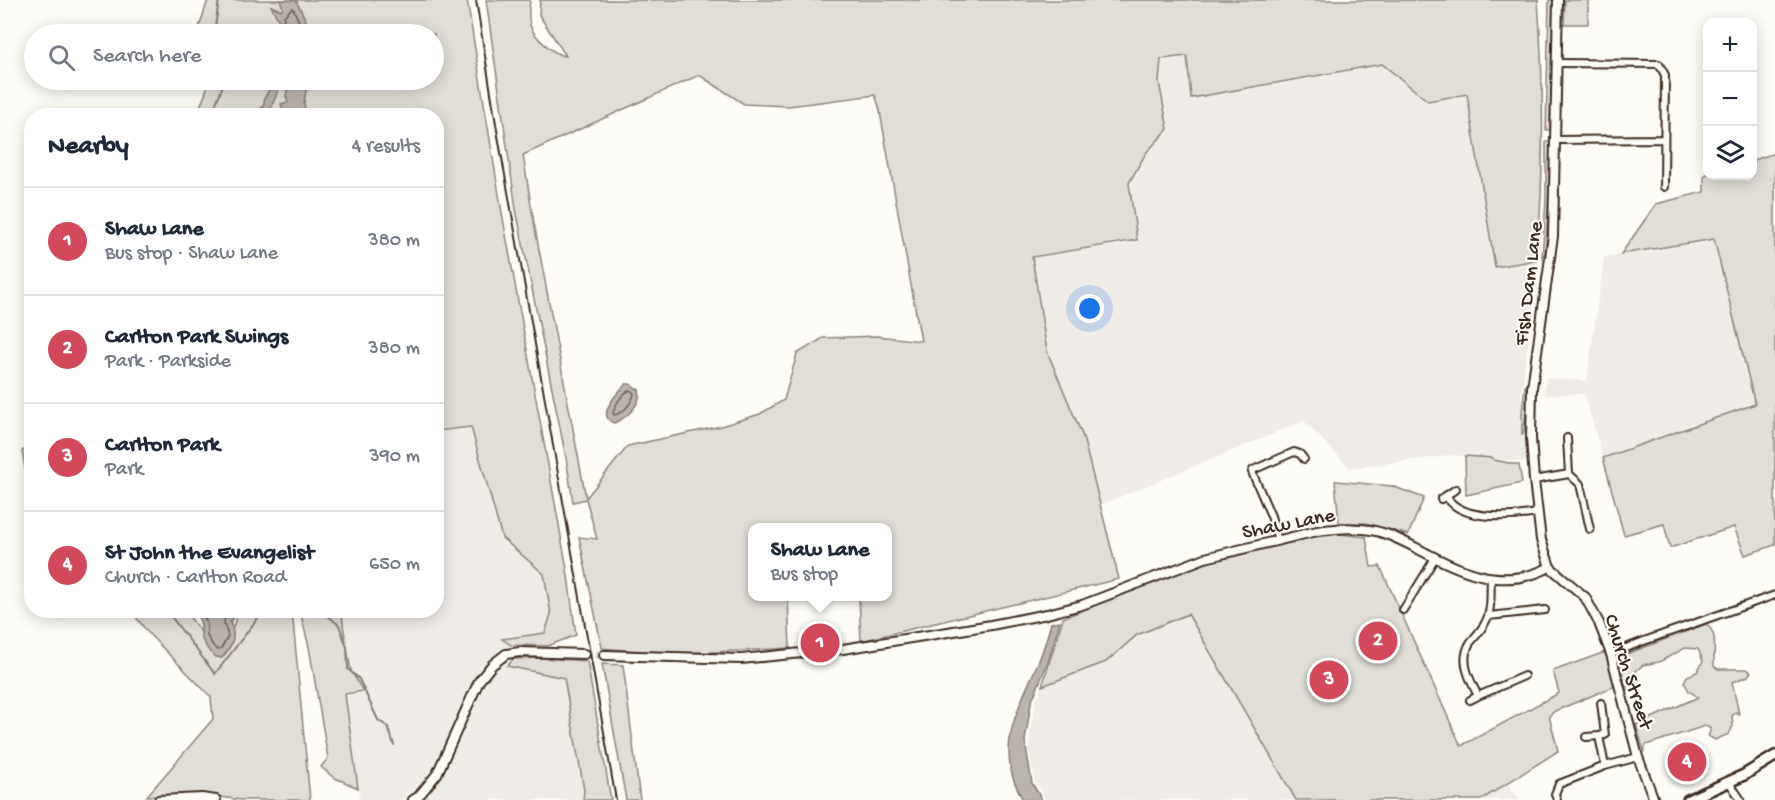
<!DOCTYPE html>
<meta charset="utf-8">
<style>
body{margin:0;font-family:"Gochi Hand",sans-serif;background:#f2f2f3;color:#1f2937}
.controls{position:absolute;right:18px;top:18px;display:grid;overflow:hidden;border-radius:12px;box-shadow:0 3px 15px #0003}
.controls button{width:54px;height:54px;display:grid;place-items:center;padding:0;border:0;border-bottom:2px solid #e0e1e3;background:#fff;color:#1f2937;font:30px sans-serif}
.you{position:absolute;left:1090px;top:309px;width:21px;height:21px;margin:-15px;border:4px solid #fff;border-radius:50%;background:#1a73e8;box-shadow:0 0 0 9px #1a73e833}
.badge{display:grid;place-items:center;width:39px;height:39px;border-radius:50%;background:#d1495b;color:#fff;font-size:20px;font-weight:700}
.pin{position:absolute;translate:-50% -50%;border:3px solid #fff;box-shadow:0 2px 6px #0006}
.popup{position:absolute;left:748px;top:523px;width:144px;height:78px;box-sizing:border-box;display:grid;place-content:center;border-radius:12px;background:#fff;filter:drop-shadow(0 2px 4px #0005);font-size:20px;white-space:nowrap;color:#747a83}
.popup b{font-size:22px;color:#1f2937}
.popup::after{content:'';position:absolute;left:50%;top:100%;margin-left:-12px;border:12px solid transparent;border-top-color:#fff}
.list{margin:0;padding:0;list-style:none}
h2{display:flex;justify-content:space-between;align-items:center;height:78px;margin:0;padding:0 24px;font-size:26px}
h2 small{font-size:20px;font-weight:400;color:#747a83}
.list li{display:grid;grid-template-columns:39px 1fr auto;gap:18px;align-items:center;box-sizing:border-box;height:108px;padding:0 24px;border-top:2px solid #e0e1e3}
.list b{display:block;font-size:22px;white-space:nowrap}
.list p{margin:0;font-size:20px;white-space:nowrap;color:#747a83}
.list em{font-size:20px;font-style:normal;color:#747a83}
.icon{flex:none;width:33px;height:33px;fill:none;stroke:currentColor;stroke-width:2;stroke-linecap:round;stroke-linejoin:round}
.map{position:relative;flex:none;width:1775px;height:800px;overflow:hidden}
.search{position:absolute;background:#fff;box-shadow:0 3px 15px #0003;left:24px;top:24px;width:420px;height:66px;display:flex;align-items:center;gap:15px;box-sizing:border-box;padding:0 21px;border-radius:33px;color:#747a83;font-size:22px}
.panel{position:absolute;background:#fff;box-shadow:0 3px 15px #0003;left:24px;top:108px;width:420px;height:510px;border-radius:24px}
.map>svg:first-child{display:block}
.built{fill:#efece7}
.green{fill:#e1ded7;stroke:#8e847a;stroke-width:1.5;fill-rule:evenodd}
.water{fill:#bbb4ad;stroke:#887d74;stroke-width:1.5}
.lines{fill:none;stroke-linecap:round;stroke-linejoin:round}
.shore{stroke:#6e6157;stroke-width:1.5}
.stream{stroke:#887d74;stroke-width:2}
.tertiary-tunnel{stroke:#d6d2cc;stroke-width:8;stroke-dasharray:8 4;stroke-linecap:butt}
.minor-casing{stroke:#3b2a1e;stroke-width:10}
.tertiary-casing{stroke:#3b2a1e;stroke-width:12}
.secondary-casing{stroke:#3b2a1e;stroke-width:14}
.minor{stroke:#fdfcf7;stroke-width:6}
.tertiary{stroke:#fdfcf7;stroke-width:8}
.secondary{stroke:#fdfcf7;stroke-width:9}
.rail{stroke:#3b2a1e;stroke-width:2}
.labels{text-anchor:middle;stroke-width:4.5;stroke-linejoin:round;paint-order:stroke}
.street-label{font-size:21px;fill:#3b2a1e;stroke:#fdfcf7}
</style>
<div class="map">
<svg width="1775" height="800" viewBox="0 0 1775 800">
<rect width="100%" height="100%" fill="#fdfcf7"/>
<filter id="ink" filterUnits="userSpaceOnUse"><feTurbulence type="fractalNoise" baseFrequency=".0167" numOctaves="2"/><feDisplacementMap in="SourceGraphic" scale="12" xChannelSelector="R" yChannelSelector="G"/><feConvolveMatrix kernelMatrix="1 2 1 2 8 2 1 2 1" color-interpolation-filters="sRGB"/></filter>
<g filter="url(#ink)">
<path class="built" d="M1188,56L1191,98L1382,64L1428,100L1467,94L1495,266L1537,260L1534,301L1521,394L1527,462L1453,455L1350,468L1304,421L1100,505L1083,437L1047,351L1032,257L1137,240L1129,183L1146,153L1168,129L1159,82L1161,59Z
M1714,239L1755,404L1603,458L1584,394L1544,395L1546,378L1587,381L1604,257Z
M471,426L502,538L544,573L551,614L545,633L503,640L511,645L507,666L564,678L584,790L583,800H360L345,693L363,691L351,671L343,625L342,611L436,610L437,431Z
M1188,614L1296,800H1046L1035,782L1029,752L1030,730L1036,699L1042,686L1106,662L1137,635Z
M1508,784L1520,800H1481Z"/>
<path class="green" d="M208,0H467L502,213L567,569L576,635L548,646L511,645L502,639L545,633L551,614L544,574L502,538L471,427L437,431L436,116H196L205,95L209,80H434V34H197Z
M486,0H530C529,7 528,18 530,25C533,36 555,56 566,56L539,15L540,0H1538C1544,85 1544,175 1537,260L1495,267L1467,94L1428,101L1382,64L1191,98L1187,56L1161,59L1159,82L1168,129L1146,153L1129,183L1137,240L1032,257L1047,351L1083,437L1119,579L861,641L859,597L888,596V528H752V596L788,597L790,648C727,652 665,655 602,648L579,537L597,539L586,499L573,502L566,458L516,209ZM699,75L744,104L789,106L875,95L879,106L921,341L877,336L823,338L797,354L784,400L760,414L721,426L628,446L586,498L534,223L523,155Z
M1549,0H1553L1550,130H1546Z
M1565,0H1588V24H1564Z
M1546,142H1550L1549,198L1545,253L1542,259L1546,200Z
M1775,153V545L1745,555L1734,527L1670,548L1664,524L1624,535L1603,458L1755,404L1714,239L1621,254L1656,204L1704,192V176L1707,174L1752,176L1753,160Z
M1525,386L1528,387L1524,432L1522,436V412Z
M31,447H32L31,503L22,451Z
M1465,456L1493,458L1494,460L1519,465L1522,483L1466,495Z
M1335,481L1392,486L1424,498L1408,535L1366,523H1339Z
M1340,534L1366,537L1371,567L1380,566L1461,746L1559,693L1553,671L1605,652L1615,686L1555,711L1549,716L1558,751L1481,800H1296L1188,614L1137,635L1106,662L1042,686L1063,618L1145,585L1223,556L1251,551L1299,539Z
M131,611H185L216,651L231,634L238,611H292L310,800H241L208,795L147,796L213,719L211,697L150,635Z
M300,611H342L343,625L351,671L363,691L345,694L358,788L333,777L321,767L328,758L309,647Z
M1706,624C1719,633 1713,652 1714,666L1718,669H1747L1751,672L1748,676L1732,682L1739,714L1736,712L1732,716L1733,726L1729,734L1715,740L1708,736L1710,732V728L1705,726L1646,745L1644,751L1636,725L1698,697L1689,691L1684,682L1687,676L1697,672L1703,661L1698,649L1685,648L1659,662L1643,665L1636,671L1633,680V687L1631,690H1627L1619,662L1620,658L1624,655Z
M542,658L587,661L611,800H583L584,790L564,678L507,666L513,659Z
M602,664L623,665L640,800H626Z"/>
<path class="water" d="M280,0H296L310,29V34H280L274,29L273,23H277L279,21L271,6L281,10L283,8Z
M275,80H305C305,80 306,88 306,89C306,98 301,104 307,112L305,115H279L283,110L281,104L288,102L286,96L289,81L286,86L283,84L279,88L270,111L272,115H262L261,108L263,107L265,97Z
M626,384H630L639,390C642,404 627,418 614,423C595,416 617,393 626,384Z
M193,611H232L233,619L230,622C237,637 232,646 222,658L216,657L209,651L201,638V625L197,612Z
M1060,621L1048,662L1031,703L1025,741L1032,783L1042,800H1023C1019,792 1014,783 1012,774C1001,737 1022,700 1036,667C1043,653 1047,638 1051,623Z"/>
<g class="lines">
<path class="shore" d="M285,34L283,27L284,16L292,8L294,10L304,34
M630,390L634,393C633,402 623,414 614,415L613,413C615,404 622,394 630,390Z
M202,610L207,624V636L214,647L218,650L221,649L228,636L224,623L226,610"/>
<path class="stream" d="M214,34L219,0
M211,116L225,80
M166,610L215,674L264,610
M321,610L339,625L347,647L348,669L359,679L378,720L388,727L394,745"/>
<path class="tertiary-tunnel" d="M584,654L604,655"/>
<defs>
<path id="minor" d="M1557,63L1659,64L1665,75L1664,187
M1555,140L1664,139
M1567,438L1569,474
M1534,480L1569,474L1580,484L1590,529
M1446,496C1461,522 1512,517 1538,513
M1441,499L1456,489
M1278,541L1271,516L1252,472L1253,470L1294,452L1300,454L1304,459
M1491,579C1490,590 1492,605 1488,616C1485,627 1477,634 1470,643C1459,661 1470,680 1478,696L1524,676
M1403,610L1435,558
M1489,616L1545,610
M1611,654L1644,641L1775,595
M1470,700L1478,696
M1601,703L1605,735L1599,736L1605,766
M1586,737L1599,736
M1729,782L1741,800
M1557,800L1555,794L1559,784L1605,766L1638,757"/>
<path id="tertiary" d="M1550,567L1541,540L1534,480L1531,438L1532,388L1553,236L1558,0
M1550,567L1585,597L1599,623L1611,654L1638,757L1654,800
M604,655L741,659L843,649L991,625L1047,614L1082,605L1205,558L1317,531C1340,528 1363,526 1386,534C1403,540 1419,550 1436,558C1474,577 1510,588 1550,567
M159,800L202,798L216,800
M413,800L418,797L437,774L479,681L492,665L506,654L520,652L584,654"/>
<path id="secondary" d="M1688,800L1744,775L1775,756"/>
</defs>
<use href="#minor" class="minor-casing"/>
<use href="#tertiary" class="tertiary-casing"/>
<use href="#secondary" class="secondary-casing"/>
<use href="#minor" class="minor"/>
<use href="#tertiary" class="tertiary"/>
<use href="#secondary" class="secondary"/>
<path class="rail" d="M476,0L497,130L616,800"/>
</g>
</g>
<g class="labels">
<g class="street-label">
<text transform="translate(1527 283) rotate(-83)" y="7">Fish Dam Lane</text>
<text transform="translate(1288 522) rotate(-11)" y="7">Shaw Lane</text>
<text transform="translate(1630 671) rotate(72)" y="7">Church Street</text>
</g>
</g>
</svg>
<div class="controls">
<button>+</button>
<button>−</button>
<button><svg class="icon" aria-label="layers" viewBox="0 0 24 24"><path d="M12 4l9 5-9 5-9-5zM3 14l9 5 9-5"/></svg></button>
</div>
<div class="you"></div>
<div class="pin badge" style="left:820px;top:643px">1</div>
<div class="popup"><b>Shaw Lane</b>Bus stop</div>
<div class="pin badge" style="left:1378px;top:641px">2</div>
<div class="pin badge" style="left:1329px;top:680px">3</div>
<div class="pin badge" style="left:1687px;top:762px">4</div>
<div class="search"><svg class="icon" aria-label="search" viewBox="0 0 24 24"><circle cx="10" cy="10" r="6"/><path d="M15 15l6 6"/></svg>Search here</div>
<section class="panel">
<h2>Nearby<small>4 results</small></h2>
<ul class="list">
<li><span class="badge">1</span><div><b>Shaw Lane</b><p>Bus stop · Shaw Lane</p></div><em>380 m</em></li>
<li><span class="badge">2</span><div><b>Carlton Park Swings</b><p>Park · Parkside</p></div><em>380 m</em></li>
<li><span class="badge">3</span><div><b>Carlton Park</b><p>Park</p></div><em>390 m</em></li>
<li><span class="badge">4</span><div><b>St John the Evangelist</b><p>Church · Carlton Road</p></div><em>650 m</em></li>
</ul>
</section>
</div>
